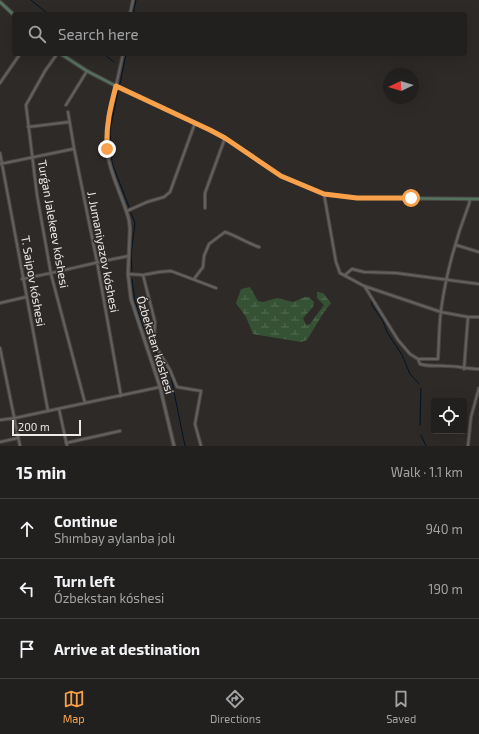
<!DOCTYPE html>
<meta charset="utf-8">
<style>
body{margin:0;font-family:"Exo 2",sans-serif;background:#2a2827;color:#f1f3f6}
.controls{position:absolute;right:12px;bottom:12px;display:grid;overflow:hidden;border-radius:4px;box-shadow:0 4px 16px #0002}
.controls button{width:36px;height:36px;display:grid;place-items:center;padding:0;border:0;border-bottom:1px solid #3f3e3c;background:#22201e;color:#f1f3f6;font:20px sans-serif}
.compass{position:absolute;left:383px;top:68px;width:36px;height:36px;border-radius:50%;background:#22201e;box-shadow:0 4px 16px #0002;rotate:266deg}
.scale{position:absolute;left:12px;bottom:10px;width:69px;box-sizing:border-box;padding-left:4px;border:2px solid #edeae9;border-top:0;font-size:11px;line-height:14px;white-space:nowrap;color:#edeae9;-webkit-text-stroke:3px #2e2a28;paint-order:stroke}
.stop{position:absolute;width:12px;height:12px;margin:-9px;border:3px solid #f8a14a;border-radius:50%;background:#fff}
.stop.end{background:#f8a14a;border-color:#fff;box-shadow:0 1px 4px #0008}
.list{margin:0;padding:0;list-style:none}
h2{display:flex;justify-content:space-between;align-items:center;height:52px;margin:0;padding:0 16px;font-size:17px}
h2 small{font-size:13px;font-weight:400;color:#a2a3a4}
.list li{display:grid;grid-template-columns:26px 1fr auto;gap:12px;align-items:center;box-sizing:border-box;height:60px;padding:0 16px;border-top:1px solid #3f3e3c}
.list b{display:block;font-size:15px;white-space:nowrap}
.list p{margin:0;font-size:13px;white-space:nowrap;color:#a2a3a4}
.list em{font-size:13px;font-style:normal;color:#a2a3a4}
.icon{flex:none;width:22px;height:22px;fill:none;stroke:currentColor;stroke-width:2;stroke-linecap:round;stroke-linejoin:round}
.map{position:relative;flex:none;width:479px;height:446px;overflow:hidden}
.search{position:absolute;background:#22201e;box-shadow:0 4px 16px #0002;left:12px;right:12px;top:12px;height:44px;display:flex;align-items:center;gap:10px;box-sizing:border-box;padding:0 14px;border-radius:4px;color:#a2a3a4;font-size:15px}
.sheet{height:232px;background:#22201e}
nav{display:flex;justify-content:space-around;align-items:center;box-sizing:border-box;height:56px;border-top:1px solid #3f3e3c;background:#22201e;font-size:11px;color:#a2a3a4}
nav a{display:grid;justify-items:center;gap:2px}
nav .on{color:#f8a14a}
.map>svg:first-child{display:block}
.wetland{fill:url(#wetland-marsh)}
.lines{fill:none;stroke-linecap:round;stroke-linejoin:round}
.stream{stroke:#001425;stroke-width:1}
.minor-casing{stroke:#4a4745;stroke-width:4}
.tertiary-casing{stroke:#4a4745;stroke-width:4.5}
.secondary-casing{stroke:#4a4745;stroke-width:4.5}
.minor{stroke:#64605e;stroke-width:2}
.tertiary{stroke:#64605e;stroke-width:2.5}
.secondary{stroke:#54735e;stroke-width:2.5}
.route{stroke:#f8a14a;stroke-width:5}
.labels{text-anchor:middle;stroke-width:3;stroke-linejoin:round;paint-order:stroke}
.street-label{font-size:12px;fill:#edeae9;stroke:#2e2a28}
</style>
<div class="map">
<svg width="479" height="446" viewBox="0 0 479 446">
<defs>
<pattern id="wetland-marsh" width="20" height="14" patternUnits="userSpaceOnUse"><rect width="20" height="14" fill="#355234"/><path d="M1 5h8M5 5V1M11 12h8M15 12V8" fill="none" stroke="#536b51"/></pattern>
</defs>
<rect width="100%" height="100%" fill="#2e2a28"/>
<path class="wetland" d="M250,287L258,301L263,302L277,298L293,302L305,297H309L314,302L313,307L303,318L306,325L310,324L324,305L317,298V292L323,293L331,303L324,312L307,340L301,342L253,334L246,317L236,303L241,289Z"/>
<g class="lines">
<path class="stream" d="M31,0L48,14
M133,14L136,0
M104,54L114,62
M120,84L126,54
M118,92L110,130L112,163L129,207
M131,213L135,223L131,255L132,271
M132,279L135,301L142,324L154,350L163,363L171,377L185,446
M371,298L372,305L383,321L387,332L402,355L410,374L419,384
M420,425L421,388
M421,435L426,446"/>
<defs>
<path id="minor" d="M130,14L133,0
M57,54L45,71L26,105L37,195L51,274L85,403
M0,83L20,54
M116,86L123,54
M66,105L87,71
M68,112L74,148L97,262L121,396
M28,127L69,122
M0,153L48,411
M0,164L73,149
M324,194L336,262L340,273L364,286L441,312L468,317H479
M205,208V193L225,138
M127,211L147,202L164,197L170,192L195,123
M456,245L479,252
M128,274L143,275L159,272L171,271L216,288
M143,275L155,322L154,337L155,345L170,370L177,387L201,391L195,424L201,446
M345,275L352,269L364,272L396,273L479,284
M22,279C58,272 93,263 128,256
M194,279L203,267L204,256L209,244L225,232C237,236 247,243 259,247
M365,287L398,340L410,354L418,359L420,364C429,367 438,365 446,366C457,366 468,369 479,369
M0,303L26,297
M0,348L20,446
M418,359H438C439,343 439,326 441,310C446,274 456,238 469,204L470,199
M464,369L468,317
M59,409L67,446
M0,420L15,418L160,387
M0,442L18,438
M66,443L120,431
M468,446L471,417L479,388"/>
<path id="tertiary" d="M116,86C109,112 102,138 110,165C115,184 124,201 129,220L130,229L128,274L131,299L160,387L174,446"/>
<path id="secondary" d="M0,2L14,15
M61,54L87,71L116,86L210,130L225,138L281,176L324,194L357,198L479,199"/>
</defs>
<use href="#minor" class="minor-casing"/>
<use href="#tertiary" class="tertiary-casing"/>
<use href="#secondary" class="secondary-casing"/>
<use href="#minor" class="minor"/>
<use href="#tertiary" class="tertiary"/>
<use href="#secondary" class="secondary"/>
</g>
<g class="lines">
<path class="route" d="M107,149C106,125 110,109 116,86L210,130L225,138L281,176L324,194L357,198H411"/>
</g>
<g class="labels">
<g class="street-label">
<text transform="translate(53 224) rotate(80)" y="4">Turǵan Jalekeev kóshesi</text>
<text transform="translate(103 252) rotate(79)" y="4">J. Jumaniyazov kóshesi</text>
<text transform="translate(33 281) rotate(80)" y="4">T. Saipov kóshesi</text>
<text transform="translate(155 345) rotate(73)" y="4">Ózbekstan kóshesi</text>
</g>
</g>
</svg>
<div class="controls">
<button><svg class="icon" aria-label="locate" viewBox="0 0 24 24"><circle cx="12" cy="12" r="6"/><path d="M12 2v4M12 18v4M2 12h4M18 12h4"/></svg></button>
</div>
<svg class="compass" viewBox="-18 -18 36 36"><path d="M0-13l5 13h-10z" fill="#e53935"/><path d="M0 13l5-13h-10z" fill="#a2a3a4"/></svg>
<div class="scale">200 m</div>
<div class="stop" style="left:411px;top:198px"></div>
<div class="stop end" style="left:107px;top:149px"></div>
<div class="search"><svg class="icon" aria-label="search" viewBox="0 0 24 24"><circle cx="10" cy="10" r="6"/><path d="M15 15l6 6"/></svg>Search here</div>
</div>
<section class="sheet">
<h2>15 min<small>Walk · 1.1 km</small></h2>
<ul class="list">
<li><svg class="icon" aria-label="ahead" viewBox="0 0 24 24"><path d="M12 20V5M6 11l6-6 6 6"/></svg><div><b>Continue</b><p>Shımbay aylanba jolı</p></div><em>940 m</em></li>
<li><svg class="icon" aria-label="left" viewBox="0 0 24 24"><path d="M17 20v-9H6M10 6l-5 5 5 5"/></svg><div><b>Turn left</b><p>Ózbekstan kóshesi</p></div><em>190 m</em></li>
<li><svg class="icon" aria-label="arrive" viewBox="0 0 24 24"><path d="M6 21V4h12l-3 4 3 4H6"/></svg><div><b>Arrive at destination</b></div></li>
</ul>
</section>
<nav>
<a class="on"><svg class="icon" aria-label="map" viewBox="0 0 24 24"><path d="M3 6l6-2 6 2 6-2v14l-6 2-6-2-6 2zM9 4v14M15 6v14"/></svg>Map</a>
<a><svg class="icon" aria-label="directions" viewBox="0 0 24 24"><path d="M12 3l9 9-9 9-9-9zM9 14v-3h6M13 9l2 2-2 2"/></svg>Directions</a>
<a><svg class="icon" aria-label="saved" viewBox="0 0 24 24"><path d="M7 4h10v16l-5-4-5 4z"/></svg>Saved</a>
</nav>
